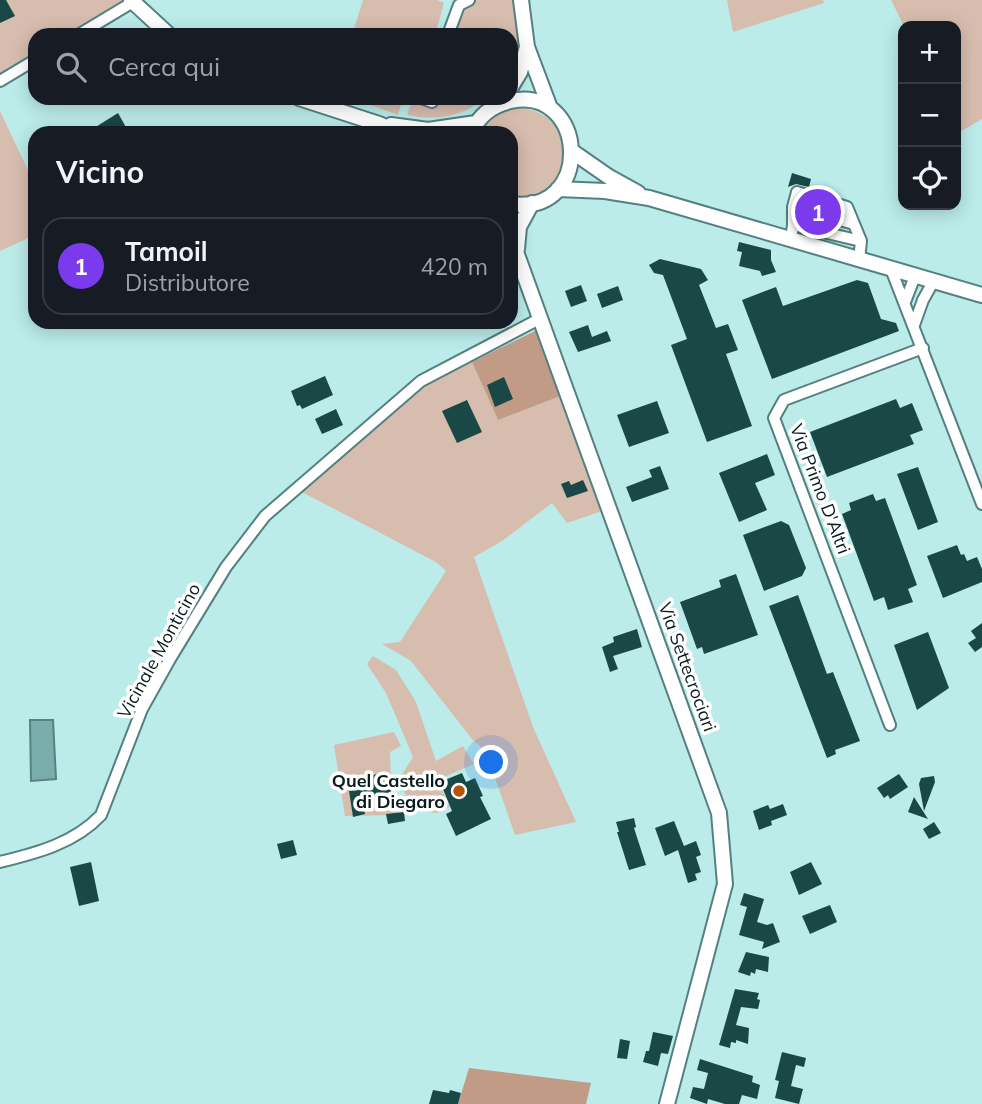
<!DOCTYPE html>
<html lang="it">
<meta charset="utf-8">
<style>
body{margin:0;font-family:Mulish,sans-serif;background:#242831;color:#f1f3f6}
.controls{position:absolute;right:21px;top:21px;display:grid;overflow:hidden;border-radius:14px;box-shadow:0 4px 18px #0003}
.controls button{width:63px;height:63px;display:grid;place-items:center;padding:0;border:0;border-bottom:2px solid #363941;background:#171b24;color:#f1f3f6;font:35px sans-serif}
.you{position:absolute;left:492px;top:763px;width:24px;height:24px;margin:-18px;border:5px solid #fff;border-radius:50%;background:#1a73e8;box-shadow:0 0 0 10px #1a73e833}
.badge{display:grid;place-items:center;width:46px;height:46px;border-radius:50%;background:#7c3aed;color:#fff;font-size:23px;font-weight:700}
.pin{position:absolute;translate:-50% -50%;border:4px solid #fff;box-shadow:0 2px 7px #0006}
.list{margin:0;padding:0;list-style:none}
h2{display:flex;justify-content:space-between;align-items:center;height:91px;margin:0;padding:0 28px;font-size:30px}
h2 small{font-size:23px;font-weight:400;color:#9ea1a6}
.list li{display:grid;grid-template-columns:46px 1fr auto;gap:21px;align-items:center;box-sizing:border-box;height:98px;margin:0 14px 14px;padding:0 14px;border:2px solid #363941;border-radius:21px}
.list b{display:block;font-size:26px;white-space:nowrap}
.list p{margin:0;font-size:23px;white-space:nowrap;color:#9ea1a6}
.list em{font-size:23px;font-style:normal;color:#9ea1a6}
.icon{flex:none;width:38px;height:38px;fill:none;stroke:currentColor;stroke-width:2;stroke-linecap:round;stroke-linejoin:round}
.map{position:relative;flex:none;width:982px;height:1104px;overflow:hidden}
.search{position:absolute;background:#171b24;box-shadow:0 4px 18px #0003;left:28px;top:28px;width:490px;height:77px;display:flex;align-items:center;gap:18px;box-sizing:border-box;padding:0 24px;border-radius:21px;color:#9ea1a6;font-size:26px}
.panel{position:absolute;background:#171b24;box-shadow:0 4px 18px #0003;left:28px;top:126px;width:490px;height:203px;border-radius:21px}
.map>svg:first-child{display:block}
.green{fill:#d7bdae}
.forest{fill:#c19b85}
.water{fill:#7aaeac;stroke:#588280;stroke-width:2}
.building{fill:#1a4847}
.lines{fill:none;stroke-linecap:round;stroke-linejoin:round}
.minor-casing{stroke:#548180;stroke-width:14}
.major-casing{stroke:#548180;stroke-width:18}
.minor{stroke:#fff;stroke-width:10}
.major{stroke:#fff;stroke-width:14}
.poi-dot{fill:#b35505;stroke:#fff;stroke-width:2.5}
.labels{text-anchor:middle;stroke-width:7;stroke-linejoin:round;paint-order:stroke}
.street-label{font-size:18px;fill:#081b1b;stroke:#fff}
.poi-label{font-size:18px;font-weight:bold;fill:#081b1b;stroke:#fff;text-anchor:end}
</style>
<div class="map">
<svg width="982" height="1104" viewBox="0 0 982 1104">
<rect width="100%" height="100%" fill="#bbecea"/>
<path class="green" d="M0,0H122L126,5L74,35H35V58L0,78Z
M363,0H437L444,3L435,35H352Z
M475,0H513C515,20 524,57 511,73V35H454L465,7Z
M727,0H823L824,3L733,32Z
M891,0H982V119L958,133L956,127V26H904Z
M352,98H403L398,115Z
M438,98H485C463,117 435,121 407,115L412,101L436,108Z
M517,107C590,115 572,206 511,196V133H479C488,117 500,111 517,107Z
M0,111L35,185V235L0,251Z
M472,362L498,420L563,395L605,510L567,523L552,503L502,541L474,557L533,727L576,822L515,835L486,752L472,739L411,661L382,644L400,642L446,571L436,562L298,490L432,381Z
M373,656L396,670L416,702L436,761L463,746L474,764L437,780L450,807L437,813L412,810L399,779L413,757L386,693L367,664Z
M394,732L401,746L390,752L391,782L397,815L345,816L334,745Z"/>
<path class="forest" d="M539,329L563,395L498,420L472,362Z
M469,1068L591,1083L586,1104H458Z"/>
<path class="water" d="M30,720H53L56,779L31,781Z"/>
<path class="building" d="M0,0H6L15,16L0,23Z
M118,113L127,129L120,133H86Z
M792,173L811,179L809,187L796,184L788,187Z
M739,242L771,250V260L776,272L762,276L760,271L739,266L742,252L737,251Z
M660,259L701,269L708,280L699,285L716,328L728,324L738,350L726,354L752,426L707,442L671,345L687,339L663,275L654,273L649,265Z
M857,280L868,283L881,319L896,323L899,331L772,379L742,300L776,287L783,306Z
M581,285L587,301L571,307L565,291Z
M618,286L623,300L602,308L597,294Z
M588,325L592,337L607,331L611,341L578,352L569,332Z
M325,376L333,395L302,409L300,405L297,406L291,391Z
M504,377L513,399L495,407L487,385Z
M896,399L900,408L912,403L923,430L910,435L914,444L827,477L810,432Z
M467,400L482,432L457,443L442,411Z
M657,401L669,433L629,447L617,415Z
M336,409L343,425L322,434L315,419Z
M767,454L775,475L755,483L767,510L739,522L719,473Z
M660,466L669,489L632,502L626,487L652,477L649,470Z
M918,467L938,522L918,530L897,474Z
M583,480L588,491L567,498L561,484L569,481L571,485Z
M873,494L876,501L885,498L917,585L908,589L913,602L888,610L884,597L874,601L842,514L851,510L849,503Z
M781,521L789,525L806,568L802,576L764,591L743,535Z
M957,545L961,555L964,554L967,561L977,557L982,569V582L943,598L927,556Z
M736,574L758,635L704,654L702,647L697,649L680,602L721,587L719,580Z
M798,595L827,674L833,672L860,741L835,750L836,754L827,758L769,606Z
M982,623V647L975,652L968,643L976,638L971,631Z
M637,629L642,647L613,656L618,669L610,672L602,647L614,642L613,637Z
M928,632L949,688L917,710L894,645Z
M387,772L391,792L362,797L365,814L353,817L349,791L365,788L363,777Z
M462,773L466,782L475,778L483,796L480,797L491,819L456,836L446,814L452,811L440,782Z
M899,774L908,787L890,799L888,795L884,798L877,788Z
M934,776L935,782L924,811L919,784L921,778Z
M914,797L928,819L908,812Z
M783,804L787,815L771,821L772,825L759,830L753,811L768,805L770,809Z
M404,812L405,821L388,824L386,814Z
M634,818L636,827L634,828L646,865L629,870L617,832H619L616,822Z
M674,821L684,846L696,841L701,855L696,857L701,872L695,874L697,880L688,883L678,850L665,856L655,828Z
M934,822L941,833L929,839L923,829Z
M293,840L297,855L281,859L277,844Z
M91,862L99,901L79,906L70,867Z
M811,862L822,884L799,895L790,872Z
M744,893L764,899L757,922L767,925L773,923L780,942L762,949L764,942L739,935L747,907L740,905Z
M830,905L837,922L810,934L802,916Z
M746,952L769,957L768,972L756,969L755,974L751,972L750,976L738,972Z
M735,989L759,993L757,999L760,1000L758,1009L741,1007L736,1025L749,1028L748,1044L736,1040V1043L731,1042L730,1048L719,1045Z
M653,1032L673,1036L668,1054L661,1053L658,1066L643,1062L646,1051H649Z
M620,1039L630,1041L627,1059L617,1058Z
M782,1052L806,1058L804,1067L796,1065L791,1086L803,1089L799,1104L775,1098L779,1081L775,1080Z
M700,1059L753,1076L752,1082L760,1085L757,1099L742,1095L739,1104H725L708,1099L707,1104L690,1098L693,1087L704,1089L708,1073L697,1070Z
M433,1090L449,1093L450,1090L461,1093L458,1104H429Z"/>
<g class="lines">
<defs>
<path id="minor" d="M78,35L133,2
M448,35L459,5L469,0
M0,81L35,60
M421,98L432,102L433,98
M793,207L854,224
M793,225V207L797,192L847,207L861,241
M792,232L793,225L861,241L859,260
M891,269L982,504
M905,302L915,276
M914,325L923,300L933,282
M890,725L774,418L784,400L923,348
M0,862C37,853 75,843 101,815L142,709L170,659L226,567L265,516L421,381L541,318"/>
<path id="major" d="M131,0L169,35
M521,0L527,47L550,108
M511,87L520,72L527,47
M299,98L379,124L399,133
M391,125L428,130L476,123
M471,133C479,115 492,105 511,101C587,85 595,216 511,204
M573,152L609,177L638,193
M558,189L605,191L649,198L982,295
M511,238L719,813L725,884L667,1104
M517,249L519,227L532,203"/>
</defs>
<use href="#minor" class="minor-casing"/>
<use href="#major" class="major-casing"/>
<use href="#minor" class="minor"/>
<use href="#major" class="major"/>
</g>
<circle class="poi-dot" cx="459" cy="791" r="7"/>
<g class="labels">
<g class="street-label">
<text transform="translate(820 489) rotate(69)" y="6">Via Primo D'Altri</text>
<text transform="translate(159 651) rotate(-61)" y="6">Vicinale Monticino</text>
<text transform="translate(687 667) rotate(70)" y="6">Via Settecrociari</text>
</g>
<g class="poi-label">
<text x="445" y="787">Quel Castello<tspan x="445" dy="21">di Diegaro</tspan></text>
</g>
</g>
</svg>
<div class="controls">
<button>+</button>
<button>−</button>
<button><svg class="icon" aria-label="locate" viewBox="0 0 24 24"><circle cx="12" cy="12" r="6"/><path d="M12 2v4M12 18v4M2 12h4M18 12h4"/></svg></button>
</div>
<div class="you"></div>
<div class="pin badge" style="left:818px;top:212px">1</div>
<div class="search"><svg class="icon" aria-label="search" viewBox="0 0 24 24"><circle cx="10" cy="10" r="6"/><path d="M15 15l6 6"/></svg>Cerca qui</div>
<section class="panel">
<h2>Vicino<small></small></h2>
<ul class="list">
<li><span class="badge">1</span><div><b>Tamoil</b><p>Distributore</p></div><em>420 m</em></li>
</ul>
</section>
</div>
